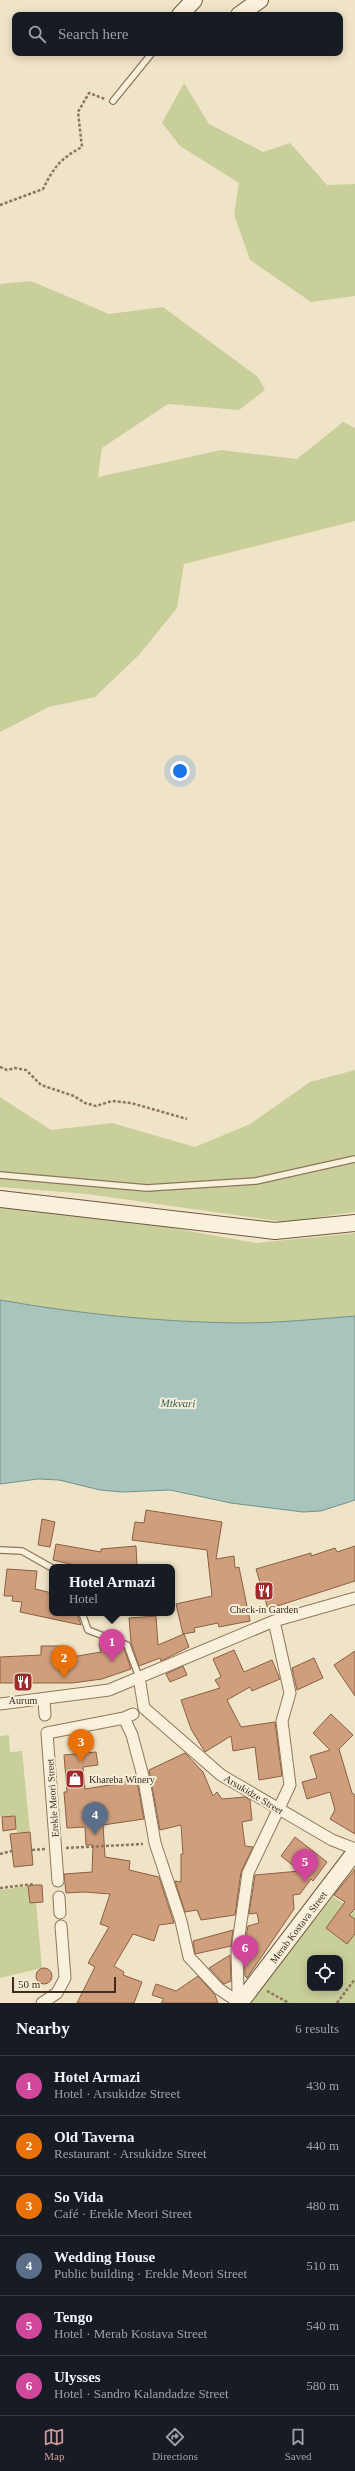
<!DOCTYPE html>
<meta charset="utf-8">
<style>
body{margin:0;font-family:Georgia,serif;background:#20242c;color:#f1f3f6}
.controls{position:absolute;right:12px;bottom:12px;display:grid;overflow:hidden;border-radius:8px;box-shadow:0 2px 10px #0003}
.controls button{width:36px;height:36px;display:grid;place-items:center;padding:0;border:0;border-bottom:1px solid #363941;background:#171b24;color:#f1f3f6;font:20px sans-serif}
.scale{position:absolute;left:12px;bottom:10px;width:104px;box-sizing:border-box;padding-left:4px;border:2px solid #3d2e20;border-top:0;font-size:11px;line-height:14px;white-space:nowrap;color:#3d2e20;-webkit-text-stroke:3px #f7eed8;paint-order:stroke}
.you{position:absolute;left:180px;top:771px;width:14px;height:14px;margin:-10px;border:3px solid #fff;border-radius:50%;background:#1a73e8;box-shadow:0 0 0 6px #1a73e833}
.badge{display:grid;place-items:center;width:26px;height:26px;border-radius:50%;background:#cc999b;color:#fff;font-size:13px;font-weight:700}
.pin{position:absolute;translate:-50% -33px;filter:drop-shadow(0 1px 2px #0008)}
.pin::after{content:'';position:absolute;top:21px;width:14px;height:12px;background:inherit;clip-path:polygon(0 0,100% 0,50% 100%)}
.popup{position:absolute;left:49px;top:1564px;width:126px;height:52px;box-sizing:border-box;display:grid;place-content:center;border-radius:8px;background:#171b24;filter:drop-shadow(0 1px 3px #0005);font-size:13px;white-space:nowrap;color:#9ea1a6}
.popup b{font-size:15px;color:#f1f3f6}
.popup::after{content:'';position:absolute;left:50%;top:100%;margin-left:-8px;border:8px solid transparent;border-top-color:#171b24}
.list{margin:0;padding:0;list-style:none}
h2{display:flex;justify-content:space-between;align-items:center;height:52px;margin:0;padding:0 16px;font-size:17px}
h2 small{font-size:13px;font-weight:400;color:#9ea1a6}
.list li{display:grid;grid-template-columns:26px 1fr auto;gap:12px;align-items:center;box-sizing:border-box;height:60px;padding:0 16px;border-top:1px solid #363941}
.list b{display:block;font-size:15px;white-space:nowrap}
.list p{margin:0;font-size:13px;white-space:nowrap;color:#9ea1a6}
.list em{font-size:13px;font-style:normal;color:#9ea1a6}
.icon{flex:none;width:22px;height:22px;fill:none;stroke:currentColor;stroke-width:2;stroke-linecap:round;stroke-linejoin:round}
.map{position:relative;flex:none;width:355px;height:2003px;overflow:hidden}
.search{position:absolute;background:#171b24;box-shadow:0 2px 10px #0003;left:12px;right:12px;top:12px;height:44px;display:flex;align-items:center;gap:10px;box-sizing:border-box;padding:0 14px;border-radius:8px;color:#9ea1a6;font-size:15px}
.sheet{height:412px;background:#171b24}
nav{display:flex;justify-content:space-around;align-items:center;box-sizing:border-box;height:56px;border-top:1px solid #363941;background:#171b24;font-size:11px;color:#9ea1a6}
nav a{display:grid;justify-items:center;gap:2px}
nav .on{color:#cc999b}
.map>svg:first-child{display:block}
.green{fill:#c9cf9b;fill-rule:evenodd}
.water{fill:#a9c4bc;stroke:#6f938a}
.building{fill:#cf9f7d;stroke:#8d5f41}
.lines{fill:none;stroke-linecap:round;stroke-linejoin:round}
.lane-casing{stroke:#8d765c;stroke-width:8}
.street-casing{stroke:#8d765c;stroke-width:13}
.secondary-casing{stroke:#6f573f;stroke-width:18}
.path{stroke:#8d765c;stroke-width:2.5;stroke-dasharray:3 2;stroke-linecap:butt}
.lane{stroke:#faf1dc;stroke-width:5.5}
.street{stroke:#faf1dc;stroke-width:11}
.secondary{stroke:#faf1dc;stroke-width:16}
.labels{text-anchor:middle;stroke-width:4;stroke-linejoin:round;paint-order:stroke}
.poi-label{font-size:10px;fill:#3d2e20;stroke:#f7eed8}
.street-label{font-size:10px;fill:#3d2e20;stroke:#f7eed8}
.water-label{font-size:11px;font-style:italic;fill:#2f5d5a;stroke:#f7eed8}
</style>
<div class="map">
<svg width="355" height="2003" viewBox="0 0 355 2003">
<rect width="100%" height="100%" fill="#f0e4c8"/>
<path class="green" d="M184,83L209,124L263,152L290,143L327,185L355,184V296L311,302L250,260L234,214L239,183L180,146L162,123Z
M31,281L109,314L163,307L258,377L265,390L239,410L168,404L102,448L98,477L221,450L297,459L343,422L355,428V521L184,564L177,608L139,655L95,697L49,707L0,732V284Z
M355,1070V1212L284,1222L87,1194L0,1187V1097L51,1130L112,1123L195,1147L250,1124L310,1082Z
M0,1206L105,1216L256,1243L355,1233V1316C317,1319 278,1323 239,1323C160,1322 79,1314 0,1300Z
M9,1735L10,1752L22,1751L30,1832L17,1834L15,1816L0,1817V1736Z
M28,1886L30,1903H36L42,1968L0,1978V1890Z
M333,1896L355,1912V2003H248ZM310,1958H340V1988H310Z"/>
<path class="water" d="M0,1300C79,1314 160,1322 239,1323C278,1323 317,1319 355,1316V1500L321,1511L303,1512L231,1503L170,1490L122,1492L100,1490L59,1480L38,1479L0,1484Z"/>
<path class="building" d="M146,1510L222,1522L216,1559L234,1556L235,1568L239,1567L250,1621L219,1627L218,1623L194,1628L195,1632L183,1634L176,1604L212,1596L207,1550L132,1540L135,1522L144,1523Z
M42,1519L55,1522L50,1547L38,1545Z
M56,1544L101,1552V1549L136,1546L137,1567H83L53,1560Z
M355,1546V1581L268,1609L256,1569L311,1553V1556L335,1548L337,1552Z
M7,1569L37,1571L35,1589L52,1593V1613H77L81,1625L20,1612L22,1602L12,1601L13,1596H4Z
M156,1616L158,1645L184,1634L189,1647L161,1661L160,1658L139,1666L131,1643L129,1618Z
M99,1644H112L124,1648L131,1669L102,1679L72,1683H0V1657L41,1655V1646H62V1651H72V1657L101,1652Z
M234,1650L244,1672L272,1660L279,1677L280,1679L252,1691L250,1687L227,1700L241,1727L275,1722L282,1776L259,1780L255,1747L233,1751L231,1736L205,1752L191,1729L181,1700L220,1688L215,1680L221,1677L213,1659Z
M355,1651V1696L334,1665Z
M314,1658L323,1678L297,1690L292,1668Z
M183,1666L187,1675L170,1682L166,1674Z
M331,1714L353,1735L339,1749L352,1793L355,1795V1834L330,1819L335,1810L330,1792L307,1799L302,1782L317,1778L310,1756L330,1750L313,1733Z
M96,1752L98,1765L83,1767L85,1789L122,1783L136,1776L144,1819L103,1825L105,1857L130,1861L129,1870L159,1877L174,1923L159,1925L154,1941L133,1934L114,1966L124,1972L123,1975L142,1982L134,2003H77L95,1967L88,1963L109,1927L100,1924L110,1894L85,1892L66,1893L64,1874L92,1872L93,1845H86L85,1827L67,1828L64,1792H67L64,1755Z
M185,1753L203,1772L213,1796L217,1792L222,1799L245,1797L250,1800L252,1820L242,1822L245,1846L253,1847L241,1872L235,1915L201,1920L197,1910L185,1912L175,1881L181,1882V1854H183L181,1825L160,1830L149,1770Z
M15,1816L16,1829L3,1831L2,1817Z
M30,1832L33,1865L14,1867L10,1834Z
M295,1837L327,1862L313,1881L311,1879L300,1894L293,1895L294,1909L247,1978L245,1976L244,1950L245,1945L252,1940L245,1942L248,1926L259,1923L257,1913L249,1914L255,1875L300,1871L281,1856Z
M355,1869V1909L349,1915L355,1919V1934L347,1944L326,1928L345,1902L334,1895Z
M35,1885H42L43,1902L30,1903L28,1886Z
M233,1930L231,1946L195,1954L193,1941Z
M230,1955L231,1981L224,1984L209,1968Z
M36 1976a8 8 0 1 1 16 0a8 8 0 1 1-16 0Z
M198,1976L215,1995L218,2003H161L164,1999L152,1995L156,1984L176,1991Z"/>
<g class="lines">
<defs>
<path id="lane" d="M113,101L152,53
M0,1175L147,1188L256,1181L355,1159
M0,1550L22,1551L52,1568
M82,1613L88,1630L127,1645L139,1677"/>
<path id="street" d="M139,1677L144,1708L221,1775L332,1840L355,1849
M44,1700L45,1715
M0,1704L109,1690L274,1621L355,1598
M124,1718L132,1735L144,1780L155,1843L181,1921L189,1957L219,1989L240,2003
M58,1881L47,1733L124,1718L133,1714
M59,1897L60,1913
M42,2003L57,1993L65,1978L61,1926
M240,2003L238,1993L237,1950L248,1873L290,1785L282,1721L290,1693L274,1621"/>
<path id="secondary" d="M180,15L194,0
M239,15L260,0
M0,1199L275,1231L355,1223
M240,2003L355,1852"/>
</defs>
<use href="#lane" class="lane-casing"/>
<use href="#street" class="street-casing"/>
<use href="#secondary" class="secondary-casing"/>
<path class="path" d="M0,205L43,189C54,167 60,159 82,147L78,112L89,93L105,99
M0,1067L7,1070L15,1068L26,1070L41,1085L74,1096L85,1103L96,1106L112,1101L131,1103L187,1119
M73,1749L74,1754
M66,1848L143,1844
M32,1850L45,1849
M0,1854L12,1851
M0,1888L34,1884
M267,1991L289,2003
M337,2003L355,1979"/>
<use href="#lane" class="lane"/>
<use href="#street" class="street"/>
<use href="#secondary" class="secondary"/>
</g>
<defs>
<symbol id="restaurant-square" viewBox="-11 -11 22 22"><rect x="-9" y="-9" width="18" height="18" rx="4" fill="#9e2a2b" stroke="#f7eed8"/><path d="M-5-6h1v4h1v-4h1v4h1v-4h1v5L-1.5 .5V6h-2V.5L-5-1ZM5-6V6H3V1.5H1.5Q1.5-4 5-6Z" fill="#fff"/></symbol>
<symbol id="shop-square" viewBox="-11 -11 22 22"><rect x="-9" y="-9" width="18" height="18" rx="4" fill="#9e2a2b" stroke="#f7eed8"/><path d="M-5-2.5h2.3a2.7 3.5 0 0 1 5.4 0H5L5.5 6h-11ZM-1.5-2.5h3a1.5 2.3 0 0 0-3 0Z" fill="#fff"/></symbol>
</defs>
<g fill-rule="evenodd">
<use href="#restaurant-square" x="253" y="1580" width="22" height="22"/>
<use href="#restaurant-square" x="12" y="1671" width="22" height="22"/>
<use href="#shop-square" x="64" y="1768" width="22" height="22"/>
</g>
<g class="labels">
<g class="poi-label">
<text x="264" y="1613">Check-in Garden</text>
<text x="23" y="1704">Aurum</text>
<text x="89" y="1783" text-anchor="start">Khareba Winery</text>
</g>
<g class="street-label">
<text transform="translate(254 1794) rotate(31)" y="4">Arsukidze Street</text>
<text transform="translate(52 1798) rotate(-94)" y="4">Erekle Meori Street</text>
<text transform="translate(298 1927) rotate(-53)" y="4">Merab Kostava Street</text>
</g>
<g class="water-label">
<text transform="translate(178 1403) rotate(1)" y="4">Mtkvari</text>
</g>
</g>
</svg>
<div class="controls">
<button><svg class="icon" aria-label="locate" viewBox="0 0 24 24"><circle cx="12" cy="12" r="6"/><path d="M12 2v4M12 18v4M2 12h4M18 12h4"/></svg></button>
</div>
<div class="scale">50 m</div>
<div class="you"></div>
<div class="pin badge" style="left:112px;top:1662px;background:#d1479c">1</div>
<div class="popup"><b>Hotel Armazi</b>Hotel</div>
<div class="pin badge" style="left:64px;top:1678px;background:#e8710a">2</div>
<div class="pin badge" style="left:81px;top:1762px;background:#e8710a">3</div>
<div class="pin badge" style="left:95px;top:1835px;background:#5c6f8a">4</div>
<div class="pin badge" style="left:305px;top:1882px;background:#d1479c">5</div>
<div class="pin badge" style="left:245px;top:1968px;background:#d1479c">6</div>
<div class="search"><svg class="icon" aria-label="search" viewBox="0 0 24 24"><circle cx="10" cy="10" r="6"/><path d="M15 15l6 6"/></svg>Search here</div>
</div>
<section class="sheet">
<h2>Nearby<small>6 results</small></h2>
<ul class="list">
<li><span class="badge" style="background:#d1479c">1</span><div><b>Hotel Armazi</b><p>Hotel · Arsukidze Street</p></div><em>430 m</em></li>
<li><span class="badge" style="background:#e8710a">2</span><div><b>Old Taverna</b><p>Restaurant · Arsukidze Street</p></div><em>440 m</em></li>
<li><span class="badge" style="background:#e8710a">3</span><div><b>So Vida</b><p>Café · Erekle Meori Street</p></div><em>480 m</em></li>
<li><span class="badge" style="background:#5c6f8a">4</span><div><b>Wedding House</b><p>Public building · Erekle Meori Street</p></div><em>510 m</em></li>
<li><span class="badge" style="background:#d1479c">5</span><div><b>Tengo</b><p>Hotel · Merab Kostava Street</p></div><em>540 m</em></li>
<li><span class="badge" style="background:#d1479c">6</span><div><b>Ulysses</b><p>Hotel · Sandro Kalandadze Street</p></div><em>580 m</em></li>
</ul>
</section>
<nav>
<a class="on"><svg class="icon" aria-label="map" viewBox="0 0 24 24"><path d="M3 6l6-2 6 2 6-2v14l-6 2-6-2-6 2zM9 4v14M15 6v14"/></svg>Map</a>
<a><svg class="icon" aria-label="directions" viewBox="0 0 24 24"><path d="M12 3l9 9-9 9-9-9zM9 14v-3h6M13 9l2 2-2 2"/></svg>Directions</a>
<a><svg class="icon" aria-label="saved" viewBox="0 0 24 24"><path d="M7 4h10v16l-5-4-5 4z"/></svg>Saved</a>
</nav>
